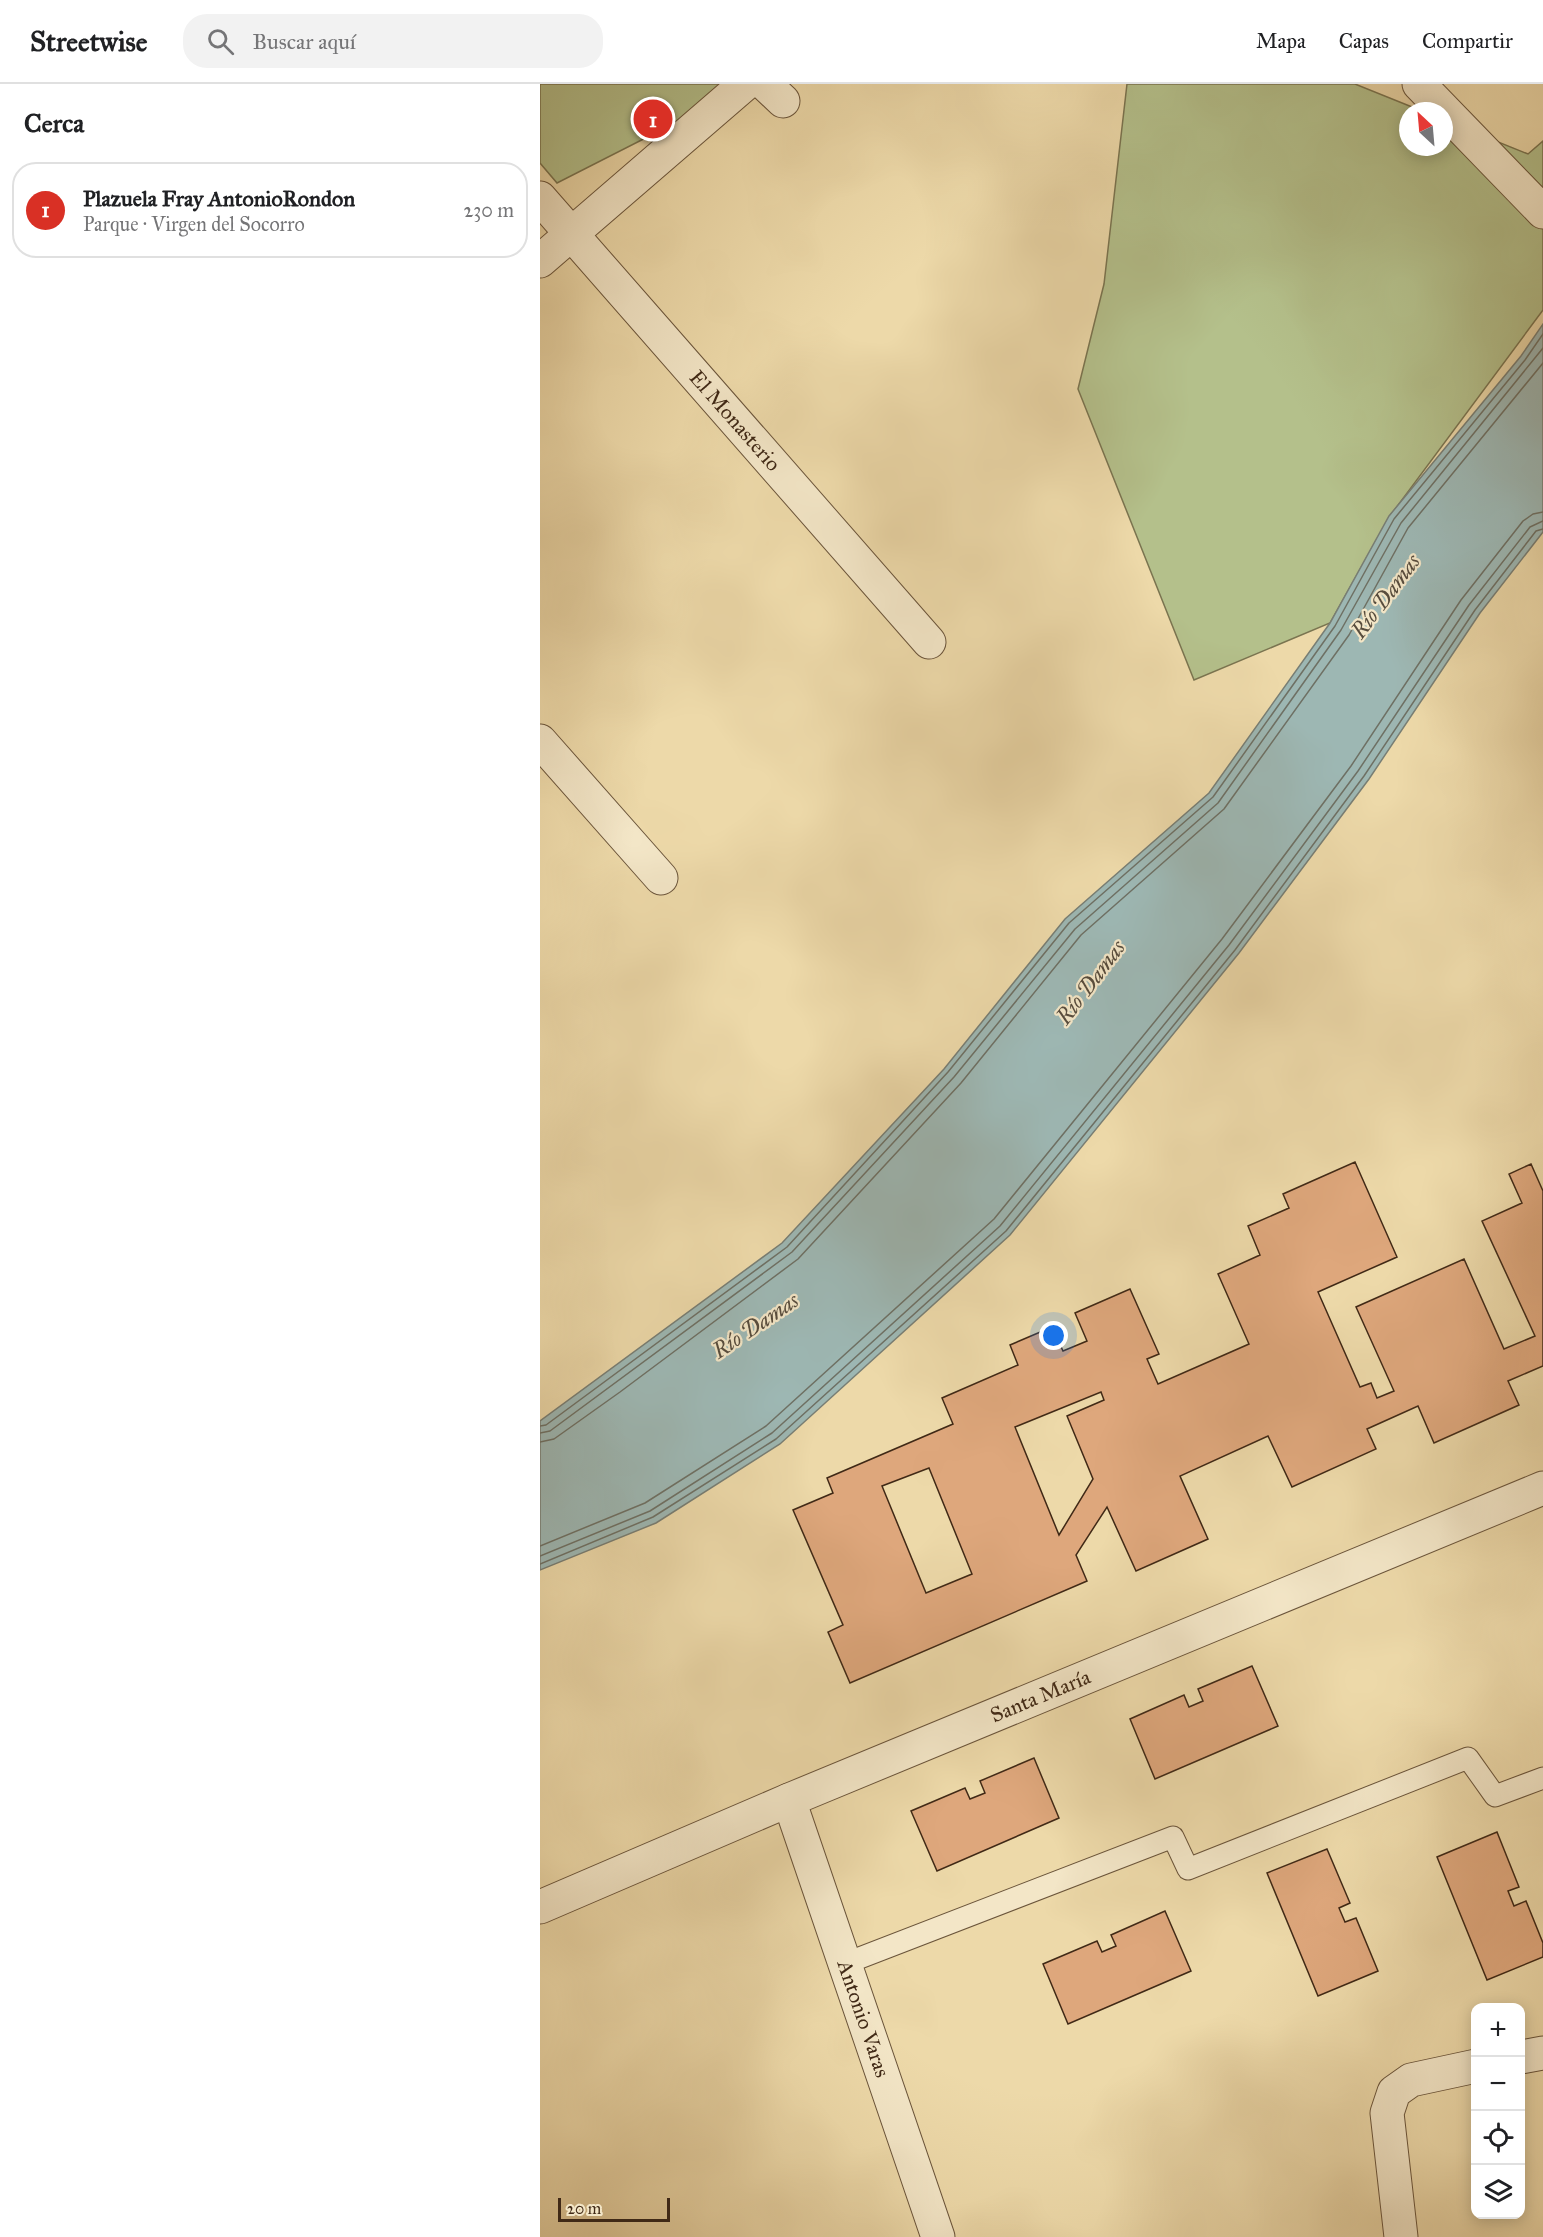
<!DOCTYPE html>
<html lang="es">
<meta charset="utf-8">
<style>
body{margin:0;font-family:"IM FELL Great Primer",serif;background:#f2f2f2;color:#202124}
.controls{position:absolute;right:18px;bottom:18px;display:grid;overflow:hidden;border-radius:12px;box-shadow:0 3px 15px #0003}
.controls button{width:54px;height:54px;display:grid;place-items:center;padding:0;border:0;border-bottom:2px solid #e0e0e0;background:#fff;color:#202124;font:30px sans-serif}
.compass{position:absolute;left:859px;top:18px;width:54px;height:54px;border-radius:50%;background:#fff;box-shadow:0 3px 15px #0003;rotate:334deg}
.scale{position:absolute;left:18px;bottom:15px;width:112px;box-sizing:border-box;padding-left:6px;border:3px solid #402916;border-top:0;font-size:16px;line-height:21px;white-space:nowrap;color:#402916;-webkit-text-stroke:4px #f3e6c7;paint-order:stroke}
.you{position:absolute;left:514px;top:1252px;width:21px;height:21px;margin:-15px;border:4px solid #fff;border-radius:50%;background:#1a73e8;box-shadow:0 0 0 9px #1a73e833}
.badge{display:grid;place-items:center;width:39px;height:39px;border-radius:50%;background:#d93025;color:#fff;font-size:20px;font-weight:700}
.pin{position:absolute;translate:-50% -50%;border:3px solid #fff;box-shadow:0 2px 6px #0006}
.list{margin:0;padding:0;list-style:none}
h2{display:flex;justify-content:space-between;align-items:center;height:78px;margin:0;padding:0 24px;font-size:26px}
h2 small{font-size:20px;font-weight:400;color:#757577}
.list li{display:grid;grid-template-columns:39px 1fr auto;gap:18px;align-items:center;box-sizing:border-box;height:96px;margin:0 12px 12px;padding:0 12px;border:2px solid #e0e0e0;border-radius:24px}
.list b{display:block;font-size:22px;white-space:nowrap}
.list p{margin:0;font-size:20px;white-space:nowrap;color:#757577}
.list em{font-size:20px;font-style:normal;color:#757577}
.icon{flex:none;width:33px;height:33px;fill:none;stroke:currentColor;stroke-width:2;stroke-linecap:round;stroke-linejoin:round}
.map{position:relative;flex:none;width:1003px;height:2153px;overflow:hidden}
header{display:flex;align-items:center;gap:36px;box-sizing:border-box;height:84px;padding:0 30px;background:#fff;border-bottom:2px solid #e0e0e0}
header strong{font-size:28px}
nav{display:flex;gap:33px;margin-inline-start:auto;font-size:21px}
.search{width:420px;height:54px;background:#f2f2f2;display:flex;align-items:center;gap:15px;box-sizing:border-box;padding:0 21px;border-radius:24px;color:#757577;font-size:22px}
main{display:flex}
aside{flex:1;background:#fff}
.map>svg:first-child{display:block}
.green{fill:#b4c08b;stroke:#7a7450;stroke-width:1.5}
.water{fill:#9db7b3;stroke:#787e74;stroke-width:1.5}
.lines{fill:none;stroke-linecap:round;stroke-linejoin:round}
.shore{stroke:#6e7064;stroke-width:1.5}
.building{fill:#dea77c;stroke:#402916;stroke-width:1.5;fill-rule:evenodd}
.service-casing{stroke:#6b553b;stroke-width:23}
.minor-casing{stroke:#6b553b;stroke-width:35}
.tertiary-casing{stroke:#6b553b;stroke-width:35}
.service{stroke:#f3e6c7;stroke-width:21}
.minor{stroke:#f3e6c7;stroke-width:33}
.tertiary{stroke:#f3e6c7;stroke-width:33}
.labels{text-anchor:middle;stroke-width:4.5;stroke-linejoin:round;paint-order:stroke}
.street-label{font-size:21px;fill:#402916;stroke:#f3e6c7}
.water-label{font-size:22px;font-style:italic;fill:#574c3d;stroke:#f3e6c7}
</style>
<header>
<strong>Streetwise</strong>
<div class="search"><svg class="icon" aria-label="search" viewBox="0 0 24 24"><circle cx="10" cy="10" r="6"/><path d="M15 15l6 6"/></svg>Buscar aquí</div>
<nav><a>Mapa</a><a>Capas</a><a>Compartir</a></nav>
</header>
<main>
<aside>
<h2>Cerca<small></small></h2>
<ul class="list">
<li><span class="badge">1</span><div><b>Plazuela Fray AntonioRondon</b><p>Parque · Virgen del Socorro</p></div><em>230 m</em></li>
</ul>
</aside>
<div class="map">
<svg width="1003" height="2153" viewBox="0 0 1003 2153">
<rect width="100%" height="100%" fill="#edd9a9"/>
<filter id="stains"><feTurbulence type="fractalNoise" baseFrequency=".00333" numOctaves="4"/><feColorMatrix values="0 0 0 0 .2 0 0 0 0 .09 0 0 0 0 .02 0 0 0 .5 -.17"/></filter>
<radialGradient id="worn" r=".72"><stop offset=".6" stop-color="#630" stop-opacity="0"/><stop offset="1" stop-color="#630" stop-opacity=".3"/></radialGradient>
<path class="green" d="M0,0H192L198,7L17,99L0,79Z
M587,0H815L882,27H868V63H904V36L988,70L1003,57V226L850,432L790,539L654,596L538,305L564,200Z"/>
<path class="water" d="M1003,240V448L940,529L829,695L699,869L470,1151L240,1360L116,1439L0,1486V1337L242,1159L404,985L525,835L669,709L790,539L849,432L981,272Z"/>
<g class="lines">
<path class="shore" d="M0,1342L6,1341L247,1163L408,988L529,839L673,713L795,542L854,435L985,276L1003,250
M0,1349L10,1347L252,1168L414,993L535,845L678,719L801,546L861,439L1003,264
M0,1358L14,1355L80,1308L258,1175L421,999L541,851L684,725L809,551L868,444L1003,279
M0,1462L105,1419L226,1342L454,1135L682,855L811,682L921,516L983,437L993,430L1003,428
M0,1472L110,1427L232,1349L460,1142L689,861L818,687L929,521L990,443L1003,437
M0,1480L113,1433L236,1355L466,1147L695,866L824,692L935,526L996,447L1003,445"/>
</g>
<path class="building" d="M815,1078L857,1173L778,1208L820,1303L831,1299L837,1314L854,1307L816,1223L924,1175L964,1265L995,1252L942,1137L982,1119L969,1090L991,1080L1003,1107V1282L968,1297L979,1321L894,1359L878,1322L827,1345L836,1365L752,1403L728,1352L640,1392L668,1455L596,1487L567,1423L536,1471L547,1497L310,1599L288,1548L303,1541L253,1426L293,1409L287,1394L413,1340L402,1314L478,1281L470,1261L512,1243L523,1267L547,1257L535,1229L590,1205L619,1270L607,1275L618,1300L709,1260L678,1190L720,1171L708,1142L749,1124L743,1110ZM561,1308L564,1316L527,1332L553,1395L519,1451L475,1343ZM389,1384L432,1490L386,1509L342,1402Z
M712,1582L738,1642L615,1695L590,1635L644,1611L649,1623L663,1617L658,1605Z
M494,1674L519,1734L397,1787L371,1727L425,1704L430,1715L445,1709L440,1697Z
M957,1748L979,1803L968,1807L974,1822L986,1817L1003,1859V1873L947,1896L897,1773Z
M787,1765L810,1819L799,1824L805,1838L816,1834L838,1887L778,1912L727,1789Z
M625,1827L651,1887L528,1940L503,1880L557,1857L562,1868L576,1862L571,1851Z"/>
<g class="lines">
<defs>
<path id="service" d="M304,1880L633,1753L648,1785L928,1674L955,1712L1003,1694"/>
<g id="minor">
<path d="M225,0L243,17"/>
<path id="s1" d="M0,114L389,558"/>
<path d="M0,177L205,0"/>
<path d="M0,657L121,794"/>
<path id="s2" d="M249,1716L398,2153"/>
<path d="M981,1973L1003,1969"/>
<path d="M861,2153L847,2029L854,2008L871,1996L936,1982"/>
</g>
<g id="tertiary">
<path d="M879,0L1003,128"/>
<path id="s3" d="M0,1823L249,1716L1003,1404"/>
</g>
</defs>
<use href="#service" class="service-casing"/>
<use href="#minor" class="minor-casing"/>
<use href="#tertiary" class="tertiary-casing"/>
<use href="#service" class="service"/>
<use href="#minor" class="minor"/>
<use href="#tertiary" class="tertiary"/>
</g>
<g class="labels">
<g class="street-label">
<text dy="7" stroke="none"><textPath href="#s1" startOffset="296">El Monasterio</textPath></text>
<text dy="7" stroke="none"><textPath href="#s3" startOffset="543">Santa María</textPath></text>
<text dy="7" stroke="none"><textPath href="#s2" startOffset="231">Antonio Varas</textPath></text>
</g>
<g class="water-label">
<text transform="translate(845 512) rotate(-53)" y="8">Río Damas</text>
<text transform="translate(550 898) rotate(-53)" y="8">Río Damas</text>
<text transform="translate(215 1241) rotate(-34)" y="8">Río Damas</text>
</g>
</g>
<rect width="100%" height="100%" filter="url(#stains)"/>
<rect width="100%" height="100%" fill="url(#worn)"/>
</svg>
<div class="controls">
<button>+</button>
<button>−</button>
<button><svg class="icon" aria-label="locate" viewBox="0 0 24 24"><circle cx="12" cy="12" r="6"/><path d="M12 2v4M12 18v4M2 12h4M18 12h4"/></svg></button>
<button><svg class="icon" aria-label="layers" viewBox="0 0 24 24"><path d="M12 4l9 5-9 5-9-5zM3 14l9 5 9-5"/></svg></button>
</div>
<svg class="compass" viewBox="-18 -18 36 36"><path d="M0-13l5 13h-10z" fill="#e53935"/><path d="M0 13l5-13h-10z" fill="#757577"/></svg>
<div class="scale">20 m</div>
<div class="you"></div>
<div class="pin badge" style="left:113px;top:35px">1</div>
</div>
</main>
